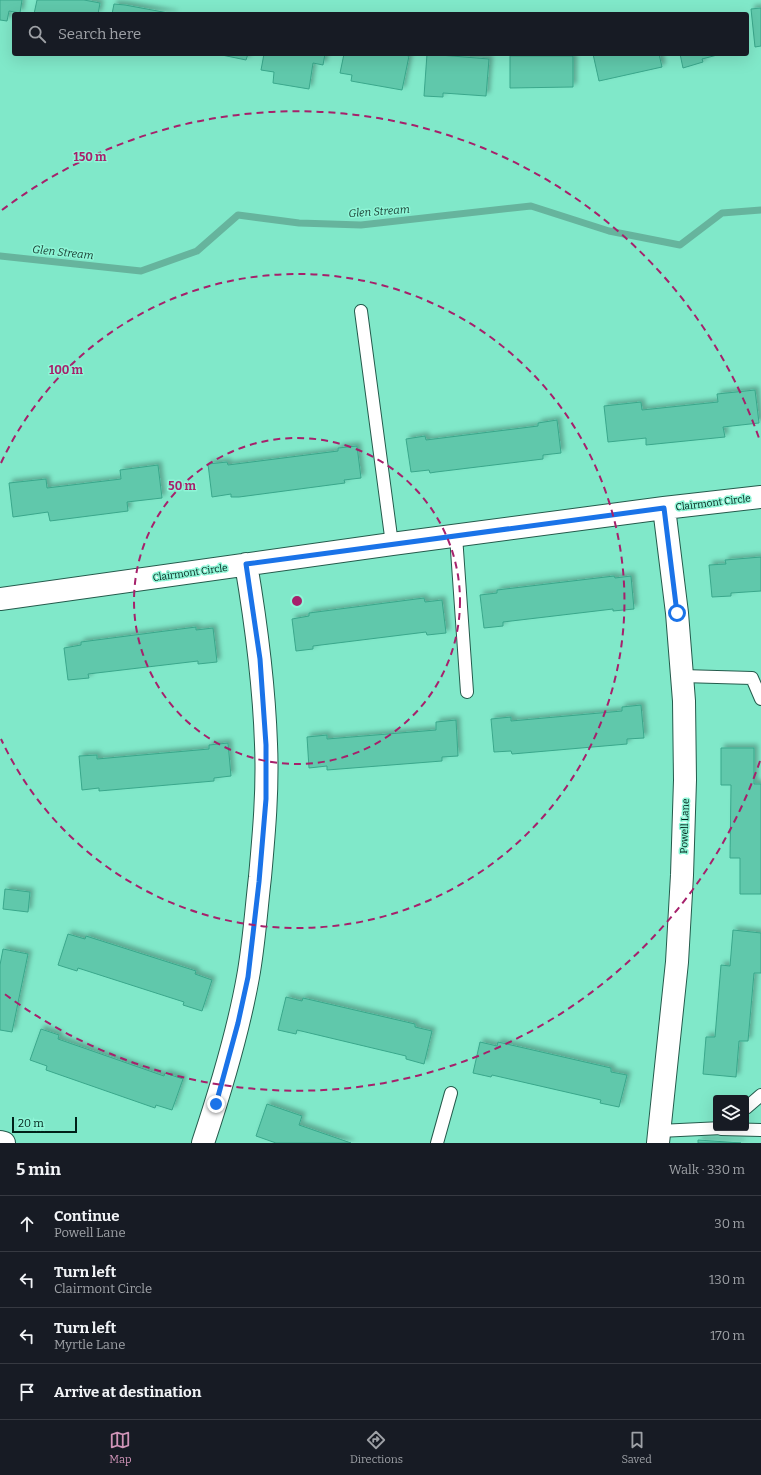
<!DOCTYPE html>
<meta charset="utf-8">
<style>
body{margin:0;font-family:Bitter,serif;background:#20242c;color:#f1f3f6}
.controls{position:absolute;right:12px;bottom:12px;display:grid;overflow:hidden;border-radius:4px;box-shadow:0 4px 16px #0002}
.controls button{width:36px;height:36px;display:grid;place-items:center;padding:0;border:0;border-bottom:1px solid #363941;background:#171b24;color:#f1f3f6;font:20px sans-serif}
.scale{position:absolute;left:12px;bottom:10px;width:65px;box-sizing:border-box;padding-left:4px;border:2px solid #002119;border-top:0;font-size:11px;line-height:14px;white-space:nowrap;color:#002119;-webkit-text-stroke:3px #8ef5d6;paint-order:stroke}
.stop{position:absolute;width:12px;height:12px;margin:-9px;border:3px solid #1a73e8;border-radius:50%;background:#fff}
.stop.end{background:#1a73e8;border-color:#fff;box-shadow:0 1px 4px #0008}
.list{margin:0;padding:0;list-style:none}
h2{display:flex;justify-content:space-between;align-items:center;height:52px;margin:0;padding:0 16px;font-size:17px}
h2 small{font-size:13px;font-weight:400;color:#9ea1a6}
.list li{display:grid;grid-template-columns:26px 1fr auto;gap:12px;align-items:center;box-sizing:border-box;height:56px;padding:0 16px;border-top:1px solid #363941}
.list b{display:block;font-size:15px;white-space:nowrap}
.list p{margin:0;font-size:13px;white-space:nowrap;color:#9ea1a6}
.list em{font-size:13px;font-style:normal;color:#9ea1a6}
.icon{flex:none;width:22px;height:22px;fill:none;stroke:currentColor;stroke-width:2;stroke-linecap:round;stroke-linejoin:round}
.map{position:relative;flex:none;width:761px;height:1143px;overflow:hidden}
.search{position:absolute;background:#171b24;box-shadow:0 4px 16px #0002;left:12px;right:12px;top:12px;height:44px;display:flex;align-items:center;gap:10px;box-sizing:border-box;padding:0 14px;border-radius:4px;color:#9ea1a6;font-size:15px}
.sheet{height:276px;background:#171b24}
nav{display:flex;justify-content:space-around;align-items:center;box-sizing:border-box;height:56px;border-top:1px solid #363941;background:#171b24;font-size:11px;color:#9ea1a6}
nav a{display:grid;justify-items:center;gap:2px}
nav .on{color:#cf94b7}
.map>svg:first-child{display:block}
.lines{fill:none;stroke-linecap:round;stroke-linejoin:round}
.stream{stroke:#66b49d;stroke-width:7}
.building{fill:#60c8ab;stroke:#3aa78b;filter:url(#shadow)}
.lane-casing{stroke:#245b4c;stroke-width:14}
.street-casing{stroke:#245b4c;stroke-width:24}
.lane{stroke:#fff;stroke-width:12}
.street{stroke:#fff;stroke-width:22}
.route{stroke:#1a73e8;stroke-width:5}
.ring{fill:none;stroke:#a6216b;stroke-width:2;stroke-dasharray:7 5}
.labels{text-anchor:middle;stroke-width:3;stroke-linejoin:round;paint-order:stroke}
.street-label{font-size:10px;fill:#002119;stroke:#8ef5d6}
.water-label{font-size:11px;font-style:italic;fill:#1b4035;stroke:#8ef5d6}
.centre{fill:#a6216b;stroke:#8ef5d6;stroke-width:2}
.ring-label{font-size:12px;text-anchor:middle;font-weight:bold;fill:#a6216b;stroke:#8ef5d6;stroke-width:3;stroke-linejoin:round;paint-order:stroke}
</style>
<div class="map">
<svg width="761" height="1143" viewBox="0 0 761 1143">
<defs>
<filter id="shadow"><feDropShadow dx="3.5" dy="-3.5" stdDeviation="2" flood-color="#0004"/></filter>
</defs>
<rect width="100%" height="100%" fill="#80e8c9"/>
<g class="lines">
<path class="stream" d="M0,256L141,271L197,251L238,215L299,223L361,225L531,206L609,231L680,245L722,213L761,210"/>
</g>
<path class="building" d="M0,0H22L20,13L9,11L7,21L0,20Z
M37,0H84L100,3L98,14H34Z
M114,4L125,5L174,14H112Z
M761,8V46L755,47L751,9Z
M217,54H248L246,60Z
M264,54H325L323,65L313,63L309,89L273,83L274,72L261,70Z
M344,54H400L409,56L402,90L351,81L352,75L340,73Z
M427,54L489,59L486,96L443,93V97L424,96Z
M593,54H659L662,67L599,81Z
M680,54H721L702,59L703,62L683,68Z
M510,56H573V87L510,88Z
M755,390L759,423L723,427L725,437L646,445V438L608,442L604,406L641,402L642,410L718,402L717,394Z
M557,420L561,453L543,455V459L436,472L430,473L429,470L411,472L406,439L425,436L426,440L538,426V423Z
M357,446L361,478L344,480L345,483L239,497H231V494L212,497L208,464L227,462L228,465L338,451V448Z
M158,465L162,498L127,502L128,511L50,521L48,512L13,517L9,483L46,479L47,488L121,479L120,470Z
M761,557V591L731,593V596L712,597L709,565L726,564L725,560Z
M614,576L615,578L631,576L634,609L613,611V609L503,622V626L484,628L480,595L497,593V590Z
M424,598L425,602L442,600L446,633L427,635L426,632L313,646V649L296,651L292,619L309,616V613Z
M196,627V630L213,628L217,662L198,664V661L88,674L89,678L68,680L64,648L81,645V642Z
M641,705L644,738L627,739V744L512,754L511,751L494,752L491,719L511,717V721L622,711V707Z
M456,720L458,756L442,757V761L327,770V766L309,768L307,737L327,735V739L436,730V722Z
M228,743L231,776L214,778V781L99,791V788L82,790L79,756L97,755V759L209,749V745Z
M721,748H754V784H761V894H740V858H730L731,785H721Z
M5,889L30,892L28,912L3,909Z
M733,930L761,933V973H754L748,1041H739L736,1077L703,1074L706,1037H715L721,965L730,966Z
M68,934L85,939L86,936L196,971L195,974L212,980L202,1011L183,1005L184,1002L78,968L77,971L58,965Z
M3,949L28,954L12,1032L0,1030V965Z
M286,997L302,1001L303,998L415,1024V1027L432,1031L424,1064L406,1059V1056L297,1030L296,1034L278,1030Z
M41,1029L59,1035L58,1039L164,1076L165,1073L183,1079L172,1110L156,1105L155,1108L46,1070L47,1066L30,1060Z
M480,1042L497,1046L498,1042L611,1068V1072L627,1075L619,1107L600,1103L601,1100L492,1075L491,1077L473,1073Z
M267,1104L302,1116L299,1125L351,1143H276L256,1136Z
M698,1140L741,1143H698Z"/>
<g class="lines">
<defs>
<path id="lane" d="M361,311L392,544
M456,536L467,692
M682,676L752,678L761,699
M746,1108L761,1095
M721,1129L761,1130
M659,1131L722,1128
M437,1143L451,1093"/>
<path id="street" d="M0,599L392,544L664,508L761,497
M0,1142L4,1143
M203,1143C221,1089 238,1033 248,977C254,944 256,911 260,877C264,833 268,789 266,744C264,684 256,623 246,564
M658,1143L677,962L682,875L685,780L684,701L677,613L664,508"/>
</defs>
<use href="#lane" class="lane-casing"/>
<use href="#street" class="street-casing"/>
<use href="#lane" class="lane"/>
<use href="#street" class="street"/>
</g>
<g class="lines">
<path class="route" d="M216,1104L238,1023L248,977L259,882L266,799V745L260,659L246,564L664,508L677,613"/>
</g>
<g class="ring">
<circle cx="297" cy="601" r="163"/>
<path d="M1 463A327 327 0 1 1 1 739"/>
<path d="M760 761A490 490 0 0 1 2 992M2 210A490 490 0 0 1 760 441"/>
</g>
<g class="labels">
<g class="street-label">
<text transform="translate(713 502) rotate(-7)" y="4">Clairmont Circle</text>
<text transform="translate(190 572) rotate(-8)" y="4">Clairmont Circle</text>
<text transform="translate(684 826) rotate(-88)" y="4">Powell Lane</text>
</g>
<g class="water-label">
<text transform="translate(379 211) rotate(-4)" y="4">Glen Stream</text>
<text transform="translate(63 252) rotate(6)" y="4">Glen Stream</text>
</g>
</g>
<circle cx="297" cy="601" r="6" class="centre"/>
<g class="ring-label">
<text x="90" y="161">150 m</text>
<text x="66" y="374">100 m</text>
<text x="182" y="490">50 m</text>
</g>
</svg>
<div class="controls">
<button><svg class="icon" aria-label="layers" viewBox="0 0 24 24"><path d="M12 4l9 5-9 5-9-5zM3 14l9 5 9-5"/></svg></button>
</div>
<div class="scale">20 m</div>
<div class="stop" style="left:677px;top:613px"></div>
<div class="stop end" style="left:216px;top:1104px"></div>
<div class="search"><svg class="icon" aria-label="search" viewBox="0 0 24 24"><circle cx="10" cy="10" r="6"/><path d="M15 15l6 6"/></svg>Search here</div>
</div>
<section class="sheet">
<h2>5 min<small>Walk · 330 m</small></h2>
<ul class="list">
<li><svg class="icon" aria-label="ahead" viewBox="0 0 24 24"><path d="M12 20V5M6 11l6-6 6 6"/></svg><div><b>Continue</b><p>Powell Lane</p></div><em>30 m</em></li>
<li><svg class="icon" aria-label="left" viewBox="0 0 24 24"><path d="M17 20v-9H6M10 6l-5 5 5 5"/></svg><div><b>Turn left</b><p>Clairmont Circle</p></div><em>130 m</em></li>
<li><svg class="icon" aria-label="left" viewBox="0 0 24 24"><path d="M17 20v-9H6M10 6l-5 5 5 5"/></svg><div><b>Turn left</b><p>Myrtle Lane</p></div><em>170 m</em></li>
<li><svg class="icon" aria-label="arrive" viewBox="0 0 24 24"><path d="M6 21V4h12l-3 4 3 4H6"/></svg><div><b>Arrive at destination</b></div></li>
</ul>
</section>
<nav>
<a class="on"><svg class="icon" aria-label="map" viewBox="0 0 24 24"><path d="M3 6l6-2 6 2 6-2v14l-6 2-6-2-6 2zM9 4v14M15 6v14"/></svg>Map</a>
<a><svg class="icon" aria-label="directions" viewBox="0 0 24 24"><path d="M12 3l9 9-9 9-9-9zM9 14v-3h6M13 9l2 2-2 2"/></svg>Directions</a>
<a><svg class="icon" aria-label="saved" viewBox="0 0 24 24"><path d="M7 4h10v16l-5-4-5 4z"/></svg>Saved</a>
</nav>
